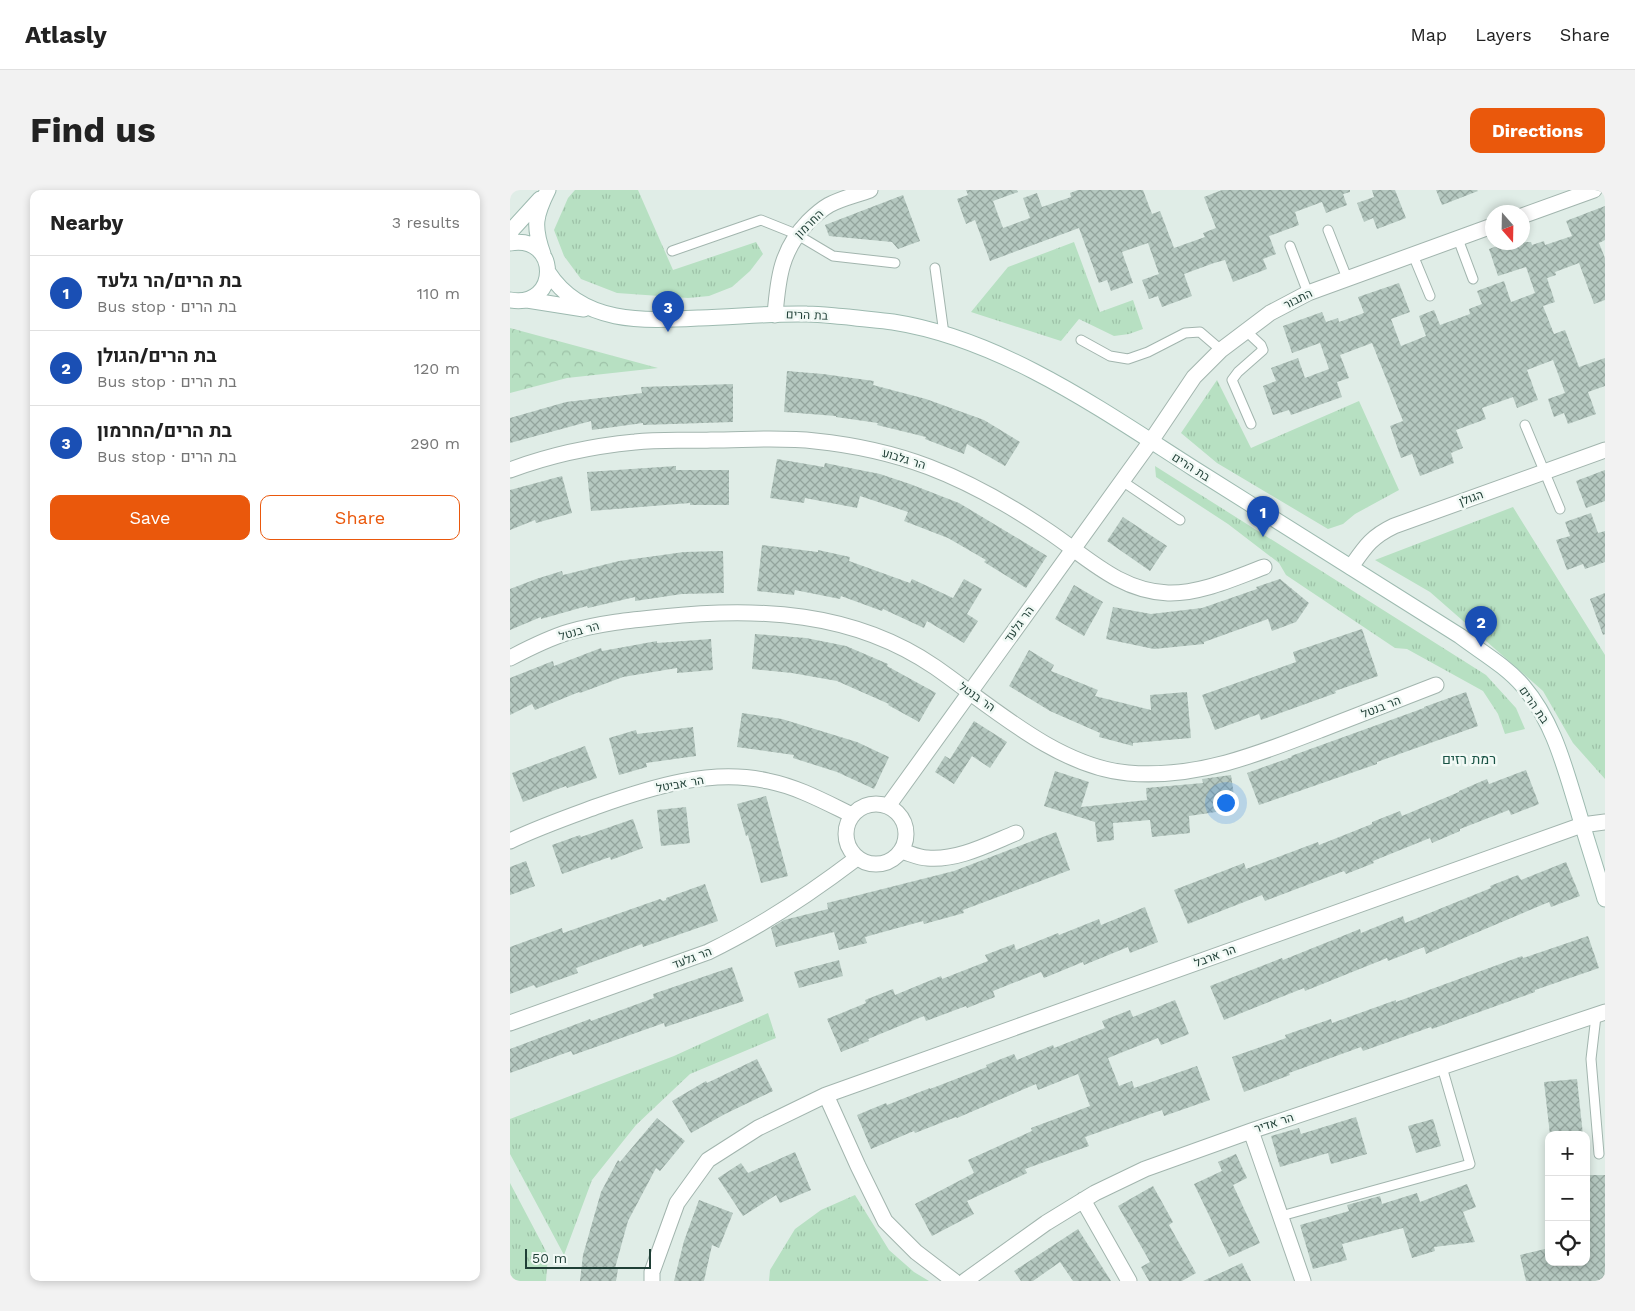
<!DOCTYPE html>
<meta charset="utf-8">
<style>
body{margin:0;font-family:"Work Sans",Heebo,sans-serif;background:#f2f2f2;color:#222}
.controls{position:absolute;right:15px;bottom:15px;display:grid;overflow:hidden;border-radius:10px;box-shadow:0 2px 8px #0003}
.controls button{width:45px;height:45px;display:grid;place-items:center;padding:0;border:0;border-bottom:1px solid #e0e0e0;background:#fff;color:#222;font:25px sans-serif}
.compass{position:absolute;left:975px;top:15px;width:45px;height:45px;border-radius:50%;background:#fff;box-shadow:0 2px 8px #0003;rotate:160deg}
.scale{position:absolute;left:15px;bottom:12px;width:126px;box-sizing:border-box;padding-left:5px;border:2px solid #1f3f36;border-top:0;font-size:14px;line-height:18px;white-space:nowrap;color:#1f3f36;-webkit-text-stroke:4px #f1f9f5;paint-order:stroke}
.you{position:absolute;left:715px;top:612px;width:18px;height:18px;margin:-12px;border:4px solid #fff;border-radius:50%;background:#1a73e8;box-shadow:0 0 0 8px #1a73e833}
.badge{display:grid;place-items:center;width:32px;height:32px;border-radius:50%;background:#ea580c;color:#fff;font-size:16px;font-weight:700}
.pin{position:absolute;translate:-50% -41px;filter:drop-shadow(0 1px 2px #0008)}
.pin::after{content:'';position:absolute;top:26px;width:18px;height:15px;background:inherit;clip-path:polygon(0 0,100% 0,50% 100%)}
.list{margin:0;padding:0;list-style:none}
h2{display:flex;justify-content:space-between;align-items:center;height:65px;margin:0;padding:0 20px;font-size:21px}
h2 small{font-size:16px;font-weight:400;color:#767676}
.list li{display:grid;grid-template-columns:32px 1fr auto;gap:15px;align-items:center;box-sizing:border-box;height:75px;padding:0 20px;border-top:1px solid #e0e0e0}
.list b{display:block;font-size:19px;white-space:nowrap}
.list p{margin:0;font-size:16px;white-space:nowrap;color:#767676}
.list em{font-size:16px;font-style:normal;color:#767676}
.actions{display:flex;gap:10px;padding:15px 20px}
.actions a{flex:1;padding:11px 0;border:1px solid #ea580c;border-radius:10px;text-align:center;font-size:18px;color:#ea580c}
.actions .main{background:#ea580c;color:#fff}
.icon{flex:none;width:28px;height:28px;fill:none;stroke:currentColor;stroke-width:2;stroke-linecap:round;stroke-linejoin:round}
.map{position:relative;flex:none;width:1095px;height:1091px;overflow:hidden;border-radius:10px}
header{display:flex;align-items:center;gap:30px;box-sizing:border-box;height:70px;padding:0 25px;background:#fff;border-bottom:1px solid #e0e0e0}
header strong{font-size:24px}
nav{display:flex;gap:28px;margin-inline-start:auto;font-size:18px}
.intro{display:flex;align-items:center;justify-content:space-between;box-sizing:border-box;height:120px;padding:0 30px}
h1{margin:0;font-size:35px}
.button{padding:12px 22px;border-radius:10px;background:#ea580c;color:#fff;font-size:18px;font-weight:700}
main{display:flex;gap:30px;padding:0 30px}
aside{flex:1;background:#fff;border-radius:10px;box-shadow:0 2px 8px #0003}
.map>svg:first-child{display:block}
.grass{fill:url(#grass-tufts)}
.forest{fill:url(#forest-crowns)}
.building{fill:url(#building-cross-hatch)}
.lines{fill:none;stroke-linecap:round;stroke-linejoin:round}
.lane-casing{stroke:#a2b5ae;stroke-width:11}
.street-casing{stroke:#a2b5ae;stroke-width:17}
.secondary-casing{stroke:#9dbab0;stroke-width:17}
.lane{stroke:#fff;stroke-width:9}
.street{stroke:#fff;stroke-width:15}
.secondary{stroke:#fff;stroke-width:15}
.labels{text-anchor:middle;stroke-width:5;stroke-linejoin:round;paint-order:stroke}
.street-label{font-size:12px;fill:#1f3f36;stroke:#f1f9f5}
.neighbourhood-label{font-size:14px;fill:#195345;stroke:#f1f9f5}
</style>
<header>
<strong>Atlasly</strong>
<nav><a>Map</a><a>Layers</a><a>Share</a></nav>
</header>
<div class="intro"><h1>Find us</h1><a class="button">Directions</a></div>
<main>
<aside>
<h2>Nearby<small>3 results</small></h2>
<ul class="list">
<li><span class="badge" style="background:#1a4fb4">1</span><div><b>בת הרים/הר גלעד</b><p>Bus stop · בת הרים</p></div><em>110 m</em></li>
<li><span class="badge" style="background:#1a4fb4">2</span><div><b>בת הרים/הגולן</b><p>Bus stop · בת הרים</p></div><em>120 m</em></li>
<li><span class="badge" style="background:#1a4fb4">3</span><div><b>בת הרים/החרמון</b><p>Bus stop · בת הרים</p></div><em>290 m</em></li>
</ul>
<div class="actions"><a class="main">Save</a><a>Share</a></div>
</aside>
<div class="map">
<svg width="1095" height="1091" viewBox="0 0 1095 1091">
<defs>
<pattern id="grass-tufts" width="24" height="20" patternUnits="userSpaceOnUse" patternTransform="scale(1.25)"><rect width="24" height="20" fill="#b7e0c2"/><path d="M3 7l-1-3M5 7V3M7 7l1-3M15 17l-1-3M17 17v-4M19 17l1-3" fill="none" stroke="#9dc1a7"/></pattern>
<pattern id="forest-crowns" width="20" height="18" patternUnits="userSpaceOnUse" patternTransform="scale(1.25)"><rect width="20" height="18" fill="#b7e0c2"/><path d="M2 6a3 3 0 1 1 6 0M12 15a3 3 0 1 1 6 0" fill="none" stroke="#9dc1a7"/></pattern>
<pattern id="building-cross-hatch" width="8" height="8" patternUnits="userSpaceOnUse" patternTransform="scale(1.25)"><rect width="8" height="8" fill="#b5c8c0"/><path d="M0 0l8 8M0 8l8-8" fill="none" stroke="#93a49d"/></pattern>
</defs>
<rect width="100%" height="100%" fill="#e0ede7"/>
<path class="grass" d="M65,0H128L163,80L246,52L253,64L240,81L222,97L199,106L178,108L107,103L71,89L54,66L44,40L58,8Z
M564,52L590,122L623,110L633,139L619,144L604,146L569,129L551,151L461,122L498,77Z
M707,190L741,258L849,211L889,300L845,324L833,334L818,339L707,273L671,243Z
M645,276L976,485L1006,518L1015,539L995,544L988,524L973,501L897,459L885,458L776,385L769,373L718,334L646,287Z
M1003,317L1095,465V589L1063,553L1033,501L920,402L865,370Z
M258,823L266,848L180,884L126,935L82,990L54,1065L0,964V929L164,866Z
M0,993L38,1065L36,1091H0Z
M345,1005L379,1060L404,1082L419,1091H259L260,1080L285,1039L311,1020Z"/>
<path class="forest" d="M0,138L148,178L57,188L0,203Z"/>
<path class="building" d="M456,0H507L508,2L483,11L493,38L520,28L513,8L527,3L532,17L561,7L560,3L568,0H633L642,24L650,21L664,58L695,47L693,43L706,38L694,7L712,0H840V2L833,4L837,15L816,23L812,12L785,22L789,35L759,46L766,64L753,69L757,79L723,92L715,70L704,73L674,84L682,106L652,117L648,106L639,109L632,90L649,84L638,53L612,62L623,93L601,101L597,90L589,93L569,38L480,71L465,30L456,34L447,9L458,5Z
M862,0H885L896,28L867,39L863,28L854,32L847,13L864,7Z
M926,0H967L968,1L932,15Z
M393,5L410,51L388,59L382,52L319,46L315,35Z
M1095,16V50L1089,53L1095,68V110L1084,114L1069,73L1045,82L1046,85L1037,88L1045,112L1033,116L1044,144L1055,140L1069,177L1095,168V196L1078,202L1086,224L1058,234L1054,223L1044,227L1038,209L1055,203L1043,170L1017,180L1028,210L1007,218L1003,207L972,218L976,229L946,240L953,258L941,263L944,273L910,286L902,264L891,268L880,236L893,231L862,153L830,165L839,188L827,192L832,207L781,225L779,220L763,225L753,196L766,191L761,178L788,168L795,188L819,179L810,153L782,163L773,136L812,122L816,132L828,128L829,132L854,123L848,107L889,93L900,122L881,129L891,156L916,146L909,126L924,120L930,135L960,124L959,119L972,114L967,101L994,91L1001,112L1025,103L1016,77L988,86L979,59L998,52H1021L1022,55L1034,51L1035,55L1062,46L1056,31Z
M277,181L313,184L364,191L363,195L416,209L474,230L510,252L495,276L457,254L454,264L415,249L416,247L367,235L368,233L326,227V226L274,222Z
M223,194V232L133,235V233L82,240L81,231L0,253V228L56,212L132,203L131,197Z
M267,269L314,277L315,273L370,284L400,294L449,313L537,366L516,398L474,372L476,370L438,348L394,331L398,322L350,306L347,318L295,308L294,313L260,308Z
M166,276V280H219V315H180V313L81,321L77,282Z
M1095,280V311L1076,318L1066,291Z
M52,286L62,323L26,333L25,330L0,340V300Z
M1081,323L1088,343L1095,341V372L1075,379L1073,374L1057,380L1046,350L1060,346L1055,332Z
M613,327L657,356L640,381L597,351Z
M252,355L308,362V360L340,367L339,371L400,393L402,389L443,408L454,389L472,399L457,424L468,431L454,453L417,431L414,438L373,419L372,421L331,406L330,409L285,400L284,405L247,401Z
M213,361L214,403L172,404L125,411V407L78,418L77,416L31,429V427L0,440V399L26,389L52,381L53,385L109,371L174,362Z
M770,389L799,413L786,432L762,441L758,429L694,452V454L644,459L596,449L603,417L641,424L692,418L747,399L746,397Z
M564,395L593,412L574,446L545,429Z
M1095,403V444L1093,445L1080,409Z
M852,439L868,486L825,501L826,503L751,530L749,524L705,540L692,505L786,472L783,462Z
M245,444L296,448L336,456L378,474L377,476L426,503L409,532L378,515L379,514L327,491L282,483L242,479Z
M201,449L203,480L167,483V478L113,487L70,503L69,502L25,520L22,514L0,525V488L43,471L44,476L91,458L92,461L147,451V453Z
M519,460L544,475L541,481L588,500L585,506L641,520L640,505L677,502L681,548L623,553V556L589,547L590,543L540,521L499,496Z
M956,502L968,536L867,572V574L749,615L737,583L782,567L781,566L914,518V517Z
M232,523L272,529L347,552L379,567L364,599L327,582L283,568L284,565L227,557Z
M464,531L497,552L480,578L462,566L444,594L425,582L435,566L440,569Z
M183,537L186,566L136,573L137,577L109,585L99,548L126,540L127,544Z
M75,556L87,588L57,598L56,596L13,612L2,583Z
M1016,580L1029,614L1001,625L999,620L950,639V641L922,653L920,648L863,671L864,673L836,684L834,681L755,711L752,705L678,734L664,700L734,673L736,679L808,652L809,655L862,634V632L890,621L892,626L949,602V601L977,589L979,594Z
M545,581L579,592L571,617L637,610L636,598L693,593L692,589L721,585L726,619L679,626L680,643L642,647L640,630L603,633L604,650L587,652L585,632L534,616Z
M256,606L278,686L251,693L238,645L236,646L227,614Z
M176,617L180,653L151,656L147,620Z
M123,629L133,658L101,670L100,667L52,684L42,655L70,645L71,647Z
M546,642L560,680L453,720L454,723L414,734L413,731L355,747L357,753L329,760L324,742L266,757L261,738L274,730L318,719L317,713L444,681Z
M16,671L25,696L0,705V677Z
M1056,672L1070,706L1041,717L1039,712L916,764L914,757L878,771L877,768L795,801L794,798L714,830L700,796L772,768L773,770L850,739L851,743L893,726L895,733L981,698L980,696L1008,685L1011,690Z
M195,694L208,731L133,757L132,754L66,778L68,783L26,798L24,795L0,804V757L52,738L53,743L150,709L153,711L156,710V708Z
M635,717L648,752L620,763L618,757L574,775L573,772L534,788L531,782L483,801L485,807L457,818L456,816L416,831L414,826L358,849L359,851L331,862L317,829L356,813L355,810L383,799L385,805L431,786L432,789L478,771L475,765L504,754L506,760L548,743L549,745L589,729L591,735Z
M1078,746L1089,778L1025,800V802L922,839L921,837L853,861L851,857L779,883L780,885L734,902L722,867L776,848L775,845L821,829L822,833L886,810V812L1012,766L1013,768Z
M329,770L333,786L289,798L284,782Z
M222,777L234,811L155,837L154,833L63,865L61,861L0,883V859L80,829L81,831L144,808L143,804Z
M665,810L679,844L651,855L648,848L598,868L609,896L622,891L624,898L687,876L700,910L654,926L652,920L575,947L579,956L515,979L517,983L457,1011L464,1024L422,1046L405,1014L464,983L458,970L522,941L521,938L580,916L568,884L528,900L526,894L447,928L446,927L405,943L404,941L361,959L347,925L376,913L377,915L420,898V899L477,877L476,875L504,864L507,870L543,855L544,858L595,838L592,831L620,820L623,827Z
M247,869L263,901L215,924L181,943L162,911L196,891L197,893Z
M1067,889L1073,945H1040L1034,892Z
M846,927L857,964L821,974L818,963L770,977L761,946L789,938L791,944Z
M147,928L175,951L150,981L146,978L118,1031L105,1078L108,1079L106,1091H70L73,1065L91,1002L108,970L110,972Z
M923,929L931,956L906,963L898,936Z
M285,962L301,1000L270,1013L266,1005L233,1026L208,988L231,973L238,983Z
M726,964L737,988L723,995L750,1053L719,1067L684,994L712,981L708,972Z
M1076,985H1095V1091H1016L1010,1065L1039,1058V1072H1076Z
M957,994L966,1017L953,1022L965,1052L924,1057L925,1061L902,1068L893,1038L832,1054L837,1070L803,1079L790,1035L839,1021L837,1015L870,1006L872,1014L907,1003L910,1012Z
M643,996L663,1032L659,1035L686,1083L672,1091H639L631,1077L640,1072L608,1016Z
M189,1010L223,1023L209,1058L202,1055L194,1091H164L174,1051Z
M568,1039L601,1091H563L550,1072L523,1091H511L504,1081Z
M732,1073L741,1091H693Z"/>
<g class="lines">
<defs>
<path id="lane" d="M818,40L837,88
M948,49L963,89
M780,56L798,103
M162,61L251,30L286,44L323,66L385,73
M903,65L920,106
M425,78L434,144
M735,140L751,155L753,160L728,182L722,190L741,234
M571,150L600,166L618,169L638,162L675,143L690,142L711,160
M1015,235L1050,319
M612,291L670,330
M1086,826L1081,869L1089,964
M771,1026L960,974L932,877"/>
<path id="street" d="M1012,26L1084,0
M265,125C268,88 271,60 298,32C304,26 312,19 319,15C332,8 347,5 360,0
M0,280C40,265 83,256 125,252C150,249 176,251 201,250C235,250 271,247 305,251C344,255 382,263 419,277C461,293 501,316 538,341C577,367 609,401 658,403C690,404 724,388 754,377
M841,377C855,357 861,347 884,336L1095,260
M0,468C19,458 39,448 59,442C90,433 121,430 152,427C248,417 343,421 425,477C481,516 548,577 618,583C686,589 749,564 810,540C849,525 888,510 926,495
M336 644a30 30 0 1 1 60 0a30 30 0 1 1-60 0Z
M378,616L641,251L684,187L711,160L760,123L798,103L982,36
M0,651C29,637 58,627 88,616C142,597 201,578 258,591C288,597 315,612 342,625
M391,661C399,663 409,668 417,668C447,671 479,654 506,643
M0,833L198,762C250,737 301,703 347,668
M316,905L348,976L375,1031L406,1062L444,1091
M741,941L793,1091
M573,1010L619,1091
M142,1091V1082L167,1013L198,970L248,938L316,905L1072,635L1095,632
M455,1091L536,1033L585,1003L635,979L741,941L1095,822"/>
<path id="secondary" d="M0,42L30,9
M0,53C50,44 50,119 0,110
M33,64C23,36 25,26 38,0
M38,82C72,135 135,131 190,128C226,127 262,123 297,124C310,124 324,126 338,127C353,129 368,130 383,132C492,149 592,220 683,278C772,334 861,390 950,446C971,462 996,476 1013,496C1043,531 1054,575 1067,617C1076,648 1086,678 1095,709
M17,110L74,119"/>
</defs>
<use href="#lane" class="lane-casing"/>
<use href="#street" class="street-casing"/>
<use href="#secondary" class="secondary-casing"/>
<use href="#lane" class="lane"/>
<use href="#street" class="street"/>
<use href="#secondary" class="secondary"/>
</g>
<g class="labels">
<g class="street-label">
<text transform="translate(299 34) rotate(-45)" y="4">החרמון</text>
<text transform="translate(788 109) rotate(-26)" y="4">התבור</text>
<text transform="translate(297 125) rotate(2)" y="4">בת הרים</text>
<text transform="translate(394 269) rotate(17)" y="4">הר גלבוע</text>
<text transform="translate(681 277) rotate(32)" y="4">בת הרים</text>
<text transform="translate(961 308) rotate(-20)" y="4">הגולן</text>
<text transform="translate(509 434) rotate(-54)" y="4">הר גלעד</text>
<text transform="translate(69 441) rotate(-16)" y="4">הר בנטל</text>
<text transform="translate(467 507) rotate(35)" y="4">הר בנטל</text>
<text transform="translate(1024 515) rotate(55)" y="4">בת הרים</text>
<text transform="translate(871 517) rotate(-21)" y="4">הר בנטל</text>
<text transform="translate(170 594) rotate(-10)" y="4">הר אביטל</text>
<text transform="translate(705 766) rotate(-20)" y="4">הר ארבל</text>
<text transform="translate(182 768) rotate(-21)" y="4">הר גלעד</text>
<text transform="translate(764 933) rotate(-18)" y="4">הר אדיר</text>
</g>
<g class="neighbourhood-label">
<text x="959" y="574">רמת רזים</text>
</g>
</g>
</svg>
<div class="controls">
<button>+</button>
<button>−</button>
<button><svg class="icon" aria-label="locate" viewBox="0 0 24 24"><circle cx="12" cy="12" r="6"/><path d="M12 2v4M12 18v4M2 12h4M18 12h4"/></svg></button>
</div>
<svg class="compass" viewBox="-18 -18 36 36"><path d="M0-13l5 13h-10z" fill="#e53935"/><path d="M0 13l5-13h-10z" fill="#767676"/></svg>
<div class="scale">50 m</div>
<div class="you"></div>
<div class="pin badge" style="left:753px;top:347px;background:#1a4fb4">1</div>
<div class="pin badge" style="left:971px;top:457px;background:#1a4fb4">2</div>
<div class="pin badge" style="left:158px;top:142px;background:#1a4fb4">3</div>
</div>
</main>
